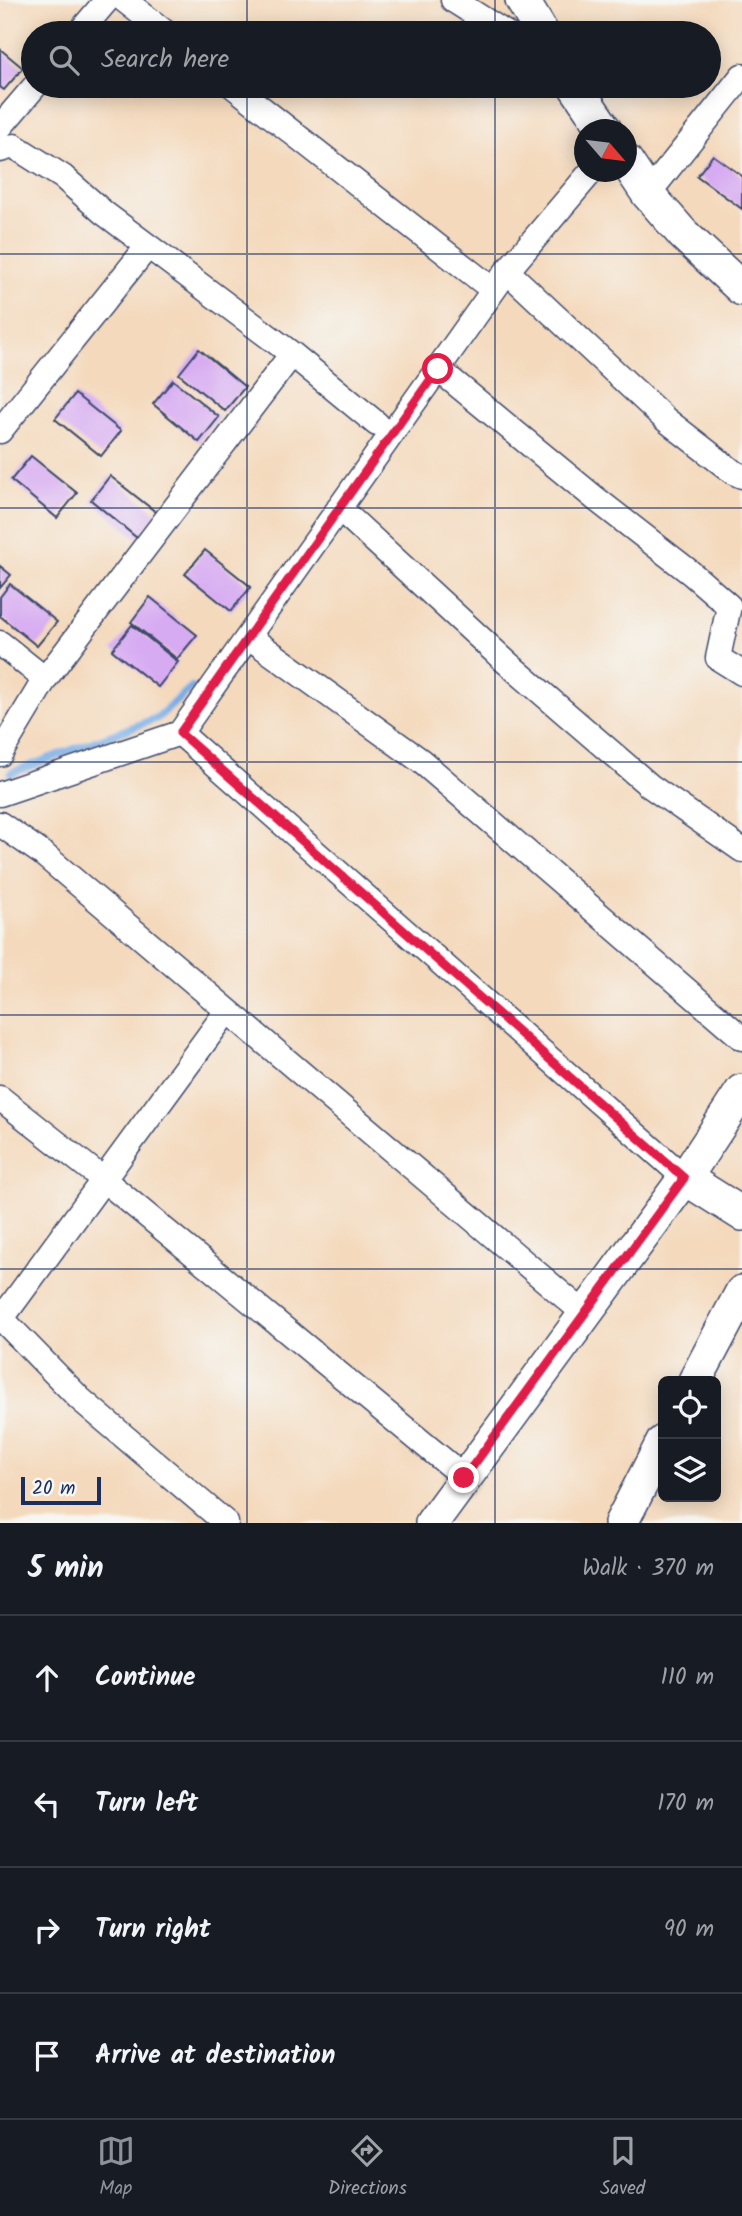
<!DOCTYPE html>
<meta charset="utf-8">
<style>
body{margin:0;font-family:Kalam,sans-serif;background:#242831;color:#f1f3f6}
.controls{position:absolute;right:21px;bottom:21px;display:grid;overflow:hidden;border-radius:10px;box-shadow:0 4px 18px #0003}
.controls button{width:63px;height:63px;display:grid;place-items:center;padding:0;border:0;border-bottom:2px solid #363941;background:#171b24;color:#f1f3f6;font:35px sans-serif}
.compass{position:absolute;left:574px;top:119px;width:63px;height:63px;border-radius:50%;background:#171b24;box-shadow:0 4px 18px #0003;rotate:118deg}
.scale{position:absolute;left:21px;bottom:18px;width:80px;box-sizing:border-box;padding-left:7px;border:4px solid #1b2f5e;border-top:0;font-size:19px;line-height:24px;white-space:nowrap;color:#1b2f5e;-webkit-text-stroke:5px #f6f6f2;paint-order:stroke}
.stop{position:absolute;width:21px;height:21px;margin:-16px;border:5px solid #e11d48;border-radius:50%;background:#fff}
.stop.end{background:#e11d48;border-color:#fff;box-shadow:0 2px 7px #0008}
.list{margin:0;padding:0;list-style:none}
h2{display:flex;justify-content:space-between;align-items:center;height:91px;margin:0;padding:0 28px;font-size:30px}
h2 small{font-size:23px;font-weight:400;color:#9ea1a6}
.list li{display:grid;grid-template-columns:46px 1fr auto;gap:21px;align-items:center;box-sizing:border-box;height:126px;padding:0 28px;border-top:2px solid #363941}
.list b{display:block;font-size:26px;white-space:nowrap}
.list em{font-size:23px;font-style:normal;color:#9ea1a6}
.icon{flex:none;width:38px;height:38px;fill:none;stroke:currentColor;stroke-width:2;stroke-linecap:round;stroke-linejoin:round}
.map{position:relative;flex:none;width:742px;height:1523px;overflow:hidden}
.search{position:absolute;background:#171b24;box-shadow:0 4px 18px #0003;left:21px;right:21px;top:21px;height:77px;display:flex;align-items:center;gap:18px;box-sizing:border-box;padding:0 24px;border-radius:38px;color:#9ea1a6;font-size:26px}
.sheet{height:595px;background:#171b24}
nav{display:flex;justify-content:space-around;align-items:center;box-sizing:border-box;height:98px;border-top:2px solid #363941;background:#171b24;font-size:19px;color:#9ea1a6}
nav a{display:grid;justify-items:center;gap:4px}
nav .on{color:#8c9099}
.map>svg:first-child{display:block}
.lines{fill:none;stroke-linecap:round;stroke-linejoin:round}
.stream{stroke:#79ade6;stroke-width:8}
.building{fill:#d7abf2}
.street-casing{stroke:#3c486c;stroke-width:27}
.secondary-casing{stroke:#3c486c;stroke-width:36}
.street{stroke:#fff;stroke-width:24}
.secondary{stroke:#fff;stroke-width:33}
.route{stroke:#e11d48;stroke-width:9}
.grid{fill:none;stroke:#1b2f5e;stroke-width:2;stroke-opacity:0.55}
</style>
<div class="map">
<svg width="742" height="1523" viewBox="0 0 742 1523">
<rect width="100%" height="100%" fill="#f6f6f2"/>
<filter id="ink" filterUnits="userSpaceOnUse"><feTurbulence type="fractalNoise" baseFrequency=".0143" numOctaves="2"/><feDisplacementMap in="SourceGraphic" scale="14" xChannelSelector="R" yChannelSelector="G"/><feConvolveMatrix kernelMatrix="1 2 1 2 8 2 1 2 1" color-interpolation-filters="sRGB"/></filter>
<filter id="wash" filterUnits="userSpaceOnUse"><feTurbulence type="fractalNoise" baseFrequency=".00686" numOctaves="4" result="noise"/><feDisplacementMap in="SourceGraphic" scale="28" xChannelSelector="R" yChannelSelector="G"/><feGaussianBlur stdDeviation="1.57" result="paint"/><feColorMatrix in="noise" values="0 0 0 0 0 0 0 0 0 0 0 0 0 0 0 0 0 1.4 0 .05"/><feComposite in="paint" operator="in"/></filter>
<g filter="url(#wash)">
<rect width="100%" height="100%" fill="#f4d9bc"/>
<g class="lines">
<path class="stream" d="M11,773L157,718L192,687"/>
</g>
<g id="blocks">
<path class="building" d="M0,49L23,68L4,90L0,87Z
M713,155L742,176V209L697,176Z
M199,349L245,387L225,411L179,374Z
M173,380L219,417L199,442L153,404Z
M75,394L121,431L101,456L55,419Z
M31,456L77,493L57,518L11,480Z
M110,476L157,513L137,538L91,500Z
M205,550L251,587L231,611L185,574Z
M0,566L11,575L0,588Z
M10,584L57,622L37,646L0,616V597Z
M150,597L197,635L177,659L131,622Z
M132,625L178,662L158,687L112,650Z"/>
</g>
</g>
<g filter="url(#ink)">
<use href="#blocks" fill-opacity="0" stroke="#3c486c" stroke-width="2"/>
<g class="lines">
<defs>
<path id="street" d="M124,0L166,33
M453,0L505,33
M79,33L107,0
M233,86L483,282
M0,127L35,86
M0,150L14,146L63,177L104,213L292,354L45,679L0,643
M591,172L507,271L180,733L685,1178
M648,194L742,76
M507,271L665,419L733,472L742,476
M292,354L377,424
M438,369L596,499L691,573L729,606L718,658L742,673
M0,431L148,246
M339,508L505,661L650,786L742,850
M249,637L421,761L742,1038
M0,754L45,679
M0,794L180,733
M0,824L43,854L585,1314
M0,1098L104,1180L465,1478
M0,1317L80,1399L226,1523
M0,1321L227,1011"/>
<path id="secondary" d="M522,0L542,33
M575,86L605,130
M626,161L648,194L683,234L742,289
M742,1091L685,1178L742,1214
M695,1381L742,1292
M432,1523L685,1178
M621,1523L663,1442"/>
</defs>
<use href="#street" class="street-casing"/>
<use href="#secondary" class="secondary-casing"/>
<use href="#street" class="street"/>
<use href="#secondary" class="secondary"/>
</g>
</g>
<g class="lines" filter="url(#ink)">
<path class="route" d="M438,369L180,733L684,1178L464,1478"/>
</g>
<path class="grid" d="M247,0V33M495,0V33M247,86V1523M495,86V1523M0,254H742M0,508H742M0,762H742M0,1015H742M0,1269H742"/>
</svg>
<div class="controls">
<button><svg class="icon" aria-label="locate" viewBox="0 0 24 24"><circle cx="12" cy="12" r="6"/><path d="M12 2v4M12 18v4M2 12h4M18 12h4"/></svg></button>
<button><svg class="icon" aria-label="layers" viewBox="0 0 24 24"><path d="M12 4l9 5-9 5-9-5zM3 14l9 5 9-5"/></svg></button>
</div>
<svg class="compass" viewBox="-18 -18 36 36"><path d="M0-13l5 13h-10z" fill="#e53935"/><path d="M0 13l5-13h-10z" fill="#9ea1a6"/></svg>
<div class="scale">20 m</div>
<div class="stop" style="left:438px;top:369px"></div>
<div class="stop end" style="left:464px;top:1478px"></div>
<div class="search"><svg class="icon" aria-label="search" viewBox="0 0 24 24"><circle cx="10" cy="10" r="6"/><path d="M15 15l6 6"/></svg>Search here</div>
</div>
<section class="sheet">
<h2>5 min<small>Walk · 370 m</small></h2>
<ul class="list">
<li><svg class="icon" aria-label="ahead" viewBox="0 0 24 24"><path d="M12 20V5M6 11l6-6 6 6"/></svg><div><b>Continue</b></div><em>110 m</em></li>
<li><svg class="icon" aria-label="left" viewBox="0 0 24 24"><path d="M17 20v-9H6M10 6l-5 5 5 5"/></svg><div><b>Turn left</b></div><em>170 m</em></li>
<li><svg class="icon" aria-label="right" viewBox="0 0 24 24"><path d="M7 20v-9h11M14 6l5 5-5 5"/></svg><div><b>Turn right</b></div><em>90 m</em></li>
<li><svg class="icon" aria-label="arrive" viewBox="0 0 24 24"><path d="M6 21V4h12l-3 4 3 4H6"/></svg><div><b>Arrive at destination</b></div></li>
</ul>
</section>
<nav>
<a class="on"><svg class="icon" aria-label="map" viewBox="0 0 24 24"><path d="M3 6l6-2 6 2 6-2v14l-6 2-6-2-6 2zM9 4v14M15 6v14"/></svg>Map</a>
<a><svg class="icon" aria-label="directions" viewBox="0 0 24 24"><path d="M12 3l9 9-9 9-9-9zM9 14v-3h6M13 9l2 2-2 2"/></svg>Directions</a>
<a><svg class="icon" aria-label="saved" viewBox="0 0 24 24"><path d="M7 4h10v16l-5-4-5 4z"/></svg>Saved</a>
</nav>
